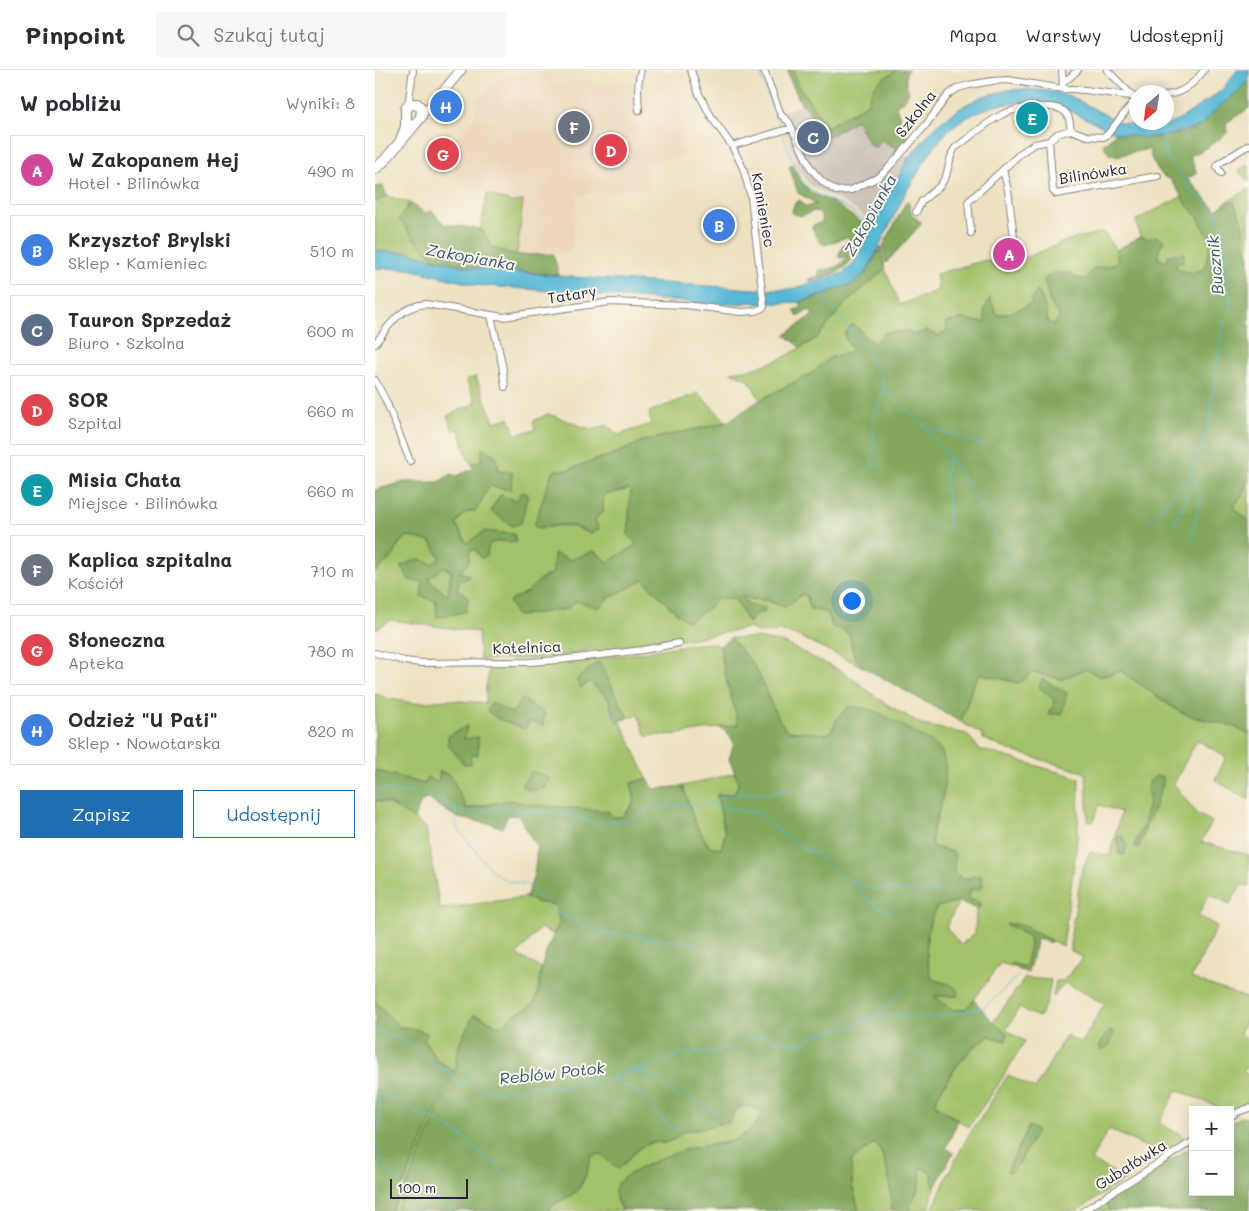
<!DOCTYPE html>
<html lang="pl">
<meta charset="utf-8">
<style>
body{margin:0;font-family:Mali,sans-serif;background:#f7f7f7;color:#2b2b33}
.controls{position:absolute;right:15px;bottom:15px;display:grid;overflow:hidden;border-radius:0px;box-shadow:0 2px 12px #0003}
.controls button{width:45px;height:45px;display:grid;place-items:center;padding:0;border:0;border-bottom:1px solid #e1e1e2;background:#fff;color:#2b2b33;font:25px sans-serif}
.compass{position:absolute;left:754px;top:15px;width:45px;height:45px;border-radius:50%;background:#fff;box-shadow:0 2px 12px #0003;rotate:209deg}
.scale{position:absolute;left:15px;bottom:12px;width:78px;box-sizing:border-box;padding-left:5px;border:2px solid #22223b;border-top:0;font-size:14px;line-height:18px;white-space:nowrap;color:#22223b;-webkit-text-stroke:4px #fbf7ec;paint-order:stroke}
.you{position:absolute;left:476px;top:530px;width:18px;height:18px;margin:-12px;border:4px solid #fff;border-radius:50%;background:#1a73e8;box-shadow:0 0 0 8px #1a73e833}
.badge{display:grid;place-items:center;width:32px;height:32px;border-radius:50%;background:#1f6fb2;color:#fff;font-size:16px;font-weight:700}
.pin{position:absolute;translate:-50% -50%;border:2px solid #fff;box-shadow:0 1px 5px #0006}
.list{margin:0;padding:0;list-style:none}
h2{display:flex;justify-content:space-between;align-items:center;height:65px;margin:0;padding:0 20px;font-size:21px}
h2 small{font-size:16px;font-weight:400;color:#7c7c81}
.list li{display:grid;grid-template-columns:32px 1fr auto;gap:15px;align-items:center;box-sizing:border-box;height:70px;margin:0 10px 10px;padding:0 10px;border:1px solid #e1e1e2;border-radius:0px}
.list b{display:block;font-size:19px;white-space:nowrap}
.list p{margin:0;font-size:16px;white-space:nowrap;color:#7c7c81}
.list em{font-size:16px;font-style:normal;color:#7c7c81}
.actions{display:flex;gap:10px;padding:15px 20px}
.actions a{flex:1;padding:11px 0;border:1px solid #1f6fb2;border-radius:0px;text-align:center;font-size:18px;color:#1f6fb2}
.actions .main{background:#1f6fb2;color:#fff}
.icon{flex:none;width:28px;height:28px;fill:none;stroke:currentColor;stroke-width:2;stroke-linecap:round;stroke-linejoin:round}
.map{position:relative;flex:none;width:874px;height:1141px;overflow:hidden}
header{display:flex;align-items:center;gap:30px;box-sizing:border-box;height:70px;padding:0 25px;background:#fff;border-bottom:1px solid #e1e1e2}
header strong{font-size:24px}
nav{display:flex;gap:28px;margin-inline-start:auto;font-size:18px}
.search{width:350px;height:45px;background:#f7f7f7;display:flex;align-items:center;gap:12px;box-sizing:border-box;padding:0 18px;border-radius:0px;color:#7c7c81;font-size:19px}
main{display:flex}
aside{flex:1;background:#fff}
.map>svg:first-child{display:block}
.built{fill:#edd7bb}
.industrial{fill:#ccc2b9}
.green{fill:#a3c169;stroke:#627252;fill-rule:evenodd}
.forest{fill:#82a75d;stroke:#52644c;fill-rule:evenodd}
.water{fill:#56b8d5;stroke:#3c6d88}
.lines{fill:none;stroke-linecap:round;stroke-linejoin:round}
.stream{stroke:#56b8d5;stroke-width:1}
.street-casing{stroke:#88827e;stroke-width:8}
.secondary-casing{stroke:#88827e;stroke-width:11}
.primary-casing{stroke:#88827e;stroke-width:12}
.street{stroke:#fff;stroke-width:6}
.secondary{stroke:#fff;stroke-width:9}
.primary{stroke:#fff;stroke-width:10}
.labels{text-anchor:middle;stroke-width:4;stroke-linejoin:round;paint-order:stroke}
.street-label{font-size:15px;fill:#22223b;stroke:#fbf7ec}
.water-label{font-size:16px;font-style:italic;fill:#345671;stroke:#fbf7ec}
</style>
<header>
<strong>Pinpoint</strong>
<div class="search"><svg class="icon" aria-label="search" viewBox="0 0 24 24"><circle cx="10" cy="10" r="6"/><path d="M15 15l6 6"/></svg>Szukaj tutaj</div>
<nav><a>Mapa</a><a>Warstwy</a><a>Udostępnij</a></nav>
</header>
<main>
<aside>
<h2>W pobliżu<small>Wyniki: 8</small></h2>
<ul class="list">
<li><span class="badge" style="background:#d1479c">A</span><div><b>W Zakopanem Hej</b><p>Hotel · Bilinówka</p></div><em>490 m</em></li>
<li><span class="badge" style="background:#3f7fe0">B</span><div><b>Krzysztof Brylski</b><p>Sklep · Kamieniec</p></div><em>510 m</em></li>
<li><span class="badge" style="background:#5c6f8a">C</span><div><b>Tauron Sprzedaż</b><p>Biuro · Szkolna</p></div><em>600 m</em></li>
<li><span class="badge" style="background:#e0444e">D</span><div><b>SOR</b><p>Szpital</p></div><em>660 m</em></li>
<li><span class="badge" style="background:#0f9aa8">E</span><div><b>Misia Chata</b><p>Miejsce · Bilinówka</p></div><em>660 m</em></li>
<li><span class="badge" style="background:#6b7280">F</span><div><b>Kaplica szpitalna</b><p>Kościół</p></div><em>710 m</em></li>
<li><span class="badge" style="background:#e0444e">G</span><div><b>Słoneczna</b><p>Apteka</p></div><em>780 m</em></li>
<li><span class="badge" style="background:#3f7fe0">H</span><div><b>Odzież &quot;U Pati&quot;</b><p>Sklep · Nowotarska</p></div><em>820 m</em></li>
</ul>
<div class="actions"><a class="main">Zapisz</a><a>Udostępnij</a></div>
</aside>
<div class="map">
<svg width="874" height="1141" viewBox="0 0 874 1141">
<rect width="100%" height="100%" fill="#fbf7ec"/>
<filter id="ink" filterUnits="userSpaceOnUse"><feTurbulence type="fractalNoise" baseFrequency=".02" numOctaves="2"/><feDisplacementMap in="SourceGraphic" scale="10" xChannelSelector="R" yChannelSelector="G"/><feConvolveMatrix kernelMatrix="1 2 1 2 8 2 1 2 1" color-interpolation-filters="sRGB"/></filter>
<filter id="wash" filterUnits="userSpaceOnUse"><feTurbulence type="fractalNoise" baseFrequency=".0096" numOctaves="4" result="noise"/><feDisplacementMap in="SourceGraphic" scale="20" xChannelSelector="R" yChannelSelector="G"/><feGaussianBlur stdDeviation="1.12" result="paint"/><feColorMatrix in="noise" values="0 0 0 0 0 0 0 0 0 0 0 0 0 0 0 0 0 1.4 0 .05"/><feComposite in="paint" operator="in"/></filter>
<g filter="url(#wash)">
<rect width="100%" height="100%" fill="#ede1c1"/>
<path class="built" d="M175,2L179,14L213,9L214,13L260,11V30L305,32L308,85L270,93L272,120H244L203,125L196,182L142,185L148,132H136L126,130L84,114L81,108L79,99L81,68L99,49L103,28L127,8Z"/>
<path class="industrial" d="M429,34L449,64H458L481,50L505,70L533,88L525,101L500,155L474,135L436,116L425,101L404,43Z"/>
<path class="green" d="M418,0H521L516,5L504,12L493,33L452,57L423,16Z
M874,94V112L863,101Z
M874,119V188H872L859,132L853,131Z
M112,124L136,132L148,131L142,185L118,178L106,159Z
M12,126L35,133L24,149L41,171L60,189L34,183L0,181V132Z
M808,126C817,142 835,156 835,175C835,183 831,192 829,199L818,203L803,200L801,194L808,192L809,183L791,193L783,188L784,179L773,169L765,167L761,150Z
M729,162L741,180L743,190L737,195L718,199L711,209L701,208L695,203L675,232L685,247L679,255L672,252C672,240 668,231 662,221L657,234L634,243L622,245L615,229L611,253L588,249L570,253L573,260L563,266L541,265L534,261L510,263L500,274L492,269L484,259L471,271L478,280L472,283L456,287L449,292L439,302L385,330L374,310L356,302L378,299L410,287L442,268L469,235L510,199L525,235L563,220L561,204L611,190L625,198L694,170Z
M101,307L119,352L134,348L140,364L160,360L158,351L173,344L218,360L232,355L243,365L276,354L274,342L323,323L352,352L268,371L247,381L192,400H181L164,459C190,454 192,454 217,464L220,450L228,441L229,425L254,419L256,421C254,436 255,450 253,465L263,474L233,492L219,481L195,490L178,503L164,510L152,522L134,531L142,546L192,539L201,531L232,529L268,510L307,548L314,551L336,536L342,528L360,529L374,535L365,525L376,529L391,530L410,537L428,524L432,527L435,539L452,542L457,556C483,563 471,570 480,587C482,590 486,594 488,597L421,565L404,561L385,563L374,558L264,578L224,583L217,579C180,592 144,588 105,590L103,562L16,550L1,559L0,502L19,485L24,473L33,466L56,472L66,488L57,494L44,489L26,496L48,512L61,531L62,546L75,544L85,510L94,506L85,502L95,479L101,480L106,488L113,474L139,464L92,473L81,454L88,444L96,441L114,416L136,420L137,402H124L123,395L108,379L106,391L97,394L92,387L84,359L78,360L72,346L101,333L91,310ZM125,425L141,431L116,441Z
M874,406V451L858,438L867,425Z
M68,497L76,501L73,527L53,509Z
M355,568H382L409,573L470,603L508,632L548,655L592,664L604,679L704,708L703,764L688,876L662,864L653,901L625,893L599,930L590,939L578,940L558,926H582L576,915L557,909C549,886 549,858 562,837L584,831L571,857L586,875L600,863L601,839L605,837V833L594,829L599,806L589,810L578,802V782L558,777L555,769L566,736L563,677L504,643L462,649L457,660L452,664L412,661L401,646L384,605Z
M336,573L345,576C347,591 350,605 354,620C357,632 362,642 363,655L303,664L271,666L263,645L253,648L236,617L215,612L234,629L238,644L245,650L272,708L256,713L260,731L247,747H237L233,741L159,735L133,730L92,739L86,727L65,701L63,712L49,714L0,700V624L12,628L37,633L73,630L111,633V618L115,595H168L271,582L309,575Z
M712,599L725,607L746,601L803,641L819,647L858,656L874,665V730L840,710L851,687L822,670L799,714L821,743L837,752L826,772L874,785V817L867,814L855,834L834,824L823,846L842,856L816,908L874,929V952L870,951L865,964L874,970V993L868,1002L874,1005V1033L855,1041V1040H850L802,1020L784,1053L815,1070L787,1085L734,1059L716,1090L751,1109L702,1141H557L571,1108L596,1060L605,1049L633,1005L660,1019L691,965L706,973L730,934L690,913L678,927L681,911H688L708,888L696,881V864L707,799L715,782L735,786L746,742L724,735L718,752L713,751L711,703L631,679L607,668V664L586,652L598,614L605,604L644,613L657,602L686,609Z
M360,703L364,713L359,724L342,725L350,763L346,780L334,776L320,753L308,716Z
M0,731C21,733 35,746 51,758L65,839L151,827L161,832L180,835L185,853L178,864L165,858L142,885L166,898L162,926L157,936L137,946L131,954L124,956L106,947L100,945C92,956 78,983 82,996L21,1141H17L78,999C56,990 61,985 49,970C46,965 41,962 37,958L24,957L0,931Z
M650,908L676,910L672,932L664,947L644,938L631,960L650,971L621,1018L593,1057L559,1033C573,1008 589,981 614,966L630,971L632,964L618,952Z
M368,1036L380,1037L388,1042L381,1058L357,1071L316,1078L269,1096L258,1104L247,1109L241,1130L248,1141H172C180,1132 190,1129 199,1123C210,1115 212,1098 217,1086L226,1084L237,1095L244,1099L264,1078L277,1072L290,1073L300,1069L311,1060H322L342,1054L354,1053L362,1038Z
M500,1073C513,1088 516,1121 517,1141H484L477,1115L476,1091Z
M545,1096L556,1103L559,1119L554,1141H535C535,1131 538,1130 542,1122C546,1114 546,1104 545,1096Z
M730,1130L734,1141H714Z"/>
<path class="forest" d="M413,0H418L424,16L452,57L493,33C494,26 499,16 504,12C509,7 516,5 521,0H534L531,3V16L534,20C532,28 529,31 521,35L529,64L535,69L525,81L506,70L501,77L495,76L481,50L458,64L451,66L429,34L427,35L414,8Z
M874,9V38L851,53L852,63C840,73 829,80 815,86L822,104L812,108L841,140L853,131L859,132L867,151L872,188H874V406L867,425L858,438L874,451V665L858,656L819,647L803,641L746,601L725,607L712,599L687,609L657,602L645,613L605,604L598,614L586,652L488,597C486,594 482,590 480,587C471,570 483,563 457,557L452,542L435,539L432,527L428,524L410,537L391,530L376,529L366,526L374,535L390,538L389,543H382L373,553L360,529L343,528L336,536L314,551L307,548L268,510L232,529L224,538L201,531L192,539L142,546L134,531L152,522L164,510L178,503L179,483L195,490L219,481L233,492L262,474L253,465C255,450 253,436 256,421L254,419L229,425L228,441L220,450L224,459L217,464C208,460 199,455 190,455C180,454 168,461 159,456L176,404L181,400H192L247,381L268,371L352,352L385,330L439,302L449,292L457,287L472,283L477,280L469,265L478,254L499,274L509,263L534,261L541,265L552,260L563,266L573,260L570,253L588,249L610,253L609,240L615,228L622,245L634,243L657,234L656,229L663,221C668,230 672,240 672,252L679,255L685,247L675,232L669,210L677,203H695L701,208L711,209L718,199L738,195L743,190L741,180L765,167L773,169L782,166L789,171L784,179L783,188L791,192L793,185L809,183L808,192L801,195L803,200L818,203L829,199L835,177L834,167L822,146L813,136L796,110L788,106L778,93L774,79L741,86L735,85L728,75L741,63C761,68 810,68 826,55C830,51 833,47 836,43C850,32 862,22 874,9Z
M417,94L424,109L436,123L458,133L492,156L494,158L486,174L472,167L450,175L445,172L437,158V156L447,152L446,144L439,141L427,146L416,143L420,133L425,130L431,137L442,134L423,123L414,96Z
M8,116L12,126L0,132V117Z
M533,131L537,145L547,153L511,193L508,176L531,132Z
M35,133L50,143L57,141L69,154L106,159L118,178L142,185L178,184L184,205L98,198L60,189L41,171L24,149Z
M474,169L484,175C471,203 463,203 435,211L434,209L444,206V200C455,200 467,197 472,186L466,188L463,186L468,175Z
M506,176L510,199L469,235L442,268L425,278L422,274L410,265L438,245L434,240L423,247L419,240L427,238L425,232L442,227L491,203Z
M108,378L121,386L124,402L137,401L136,420L114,416L101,441C91,440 86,446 81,454L92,473L110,461L139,464L141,472L124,471L114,474L112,485L106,489L101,480H95L94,492L85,502L94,505L92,509L85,510L82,519L93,527L91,542L62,547L61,531L46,526L48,512L34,510L26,496L44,489L57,494L65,488L56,472L32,466L24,473L19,485L0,502V420L29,412H63L77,404L81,406L98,399L97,394L106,391ZM68,497L76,501L73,526L53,509Z
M147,422L153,424L146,453L137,456L116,441L125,425L141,431Z
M355,568C366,579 377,591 384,605C394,626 397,641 412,661L452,664L457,660L462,649L473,637C496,636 510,646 530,657C539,663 556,670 563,677C577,691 568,731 562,747C559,758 554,766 558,777L578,782L580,786L579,802L589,810L599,806H606L608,816L602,820L595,819L594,829L605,833L604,837L601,839L584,831L562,837C549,858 549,886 557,909L576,915L583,920V926H559L578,940L590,939L599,930L618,952L632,964L631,971L614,966C589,980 573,1008 559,1033L565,1039L583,1051L571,1078L578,1083L559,1119L556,1103L545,1097C546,1105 546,1114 542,1122C538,1130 535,1131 535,1141H517C516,1122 513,1087 500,1073L476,1091L477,1115L484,1141L248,1140C243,1133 237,1124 242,1115C247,1103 302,1081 317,1078C330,1075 347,1076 359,1070C375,1063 381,1057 388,1042C380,1037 371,1035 362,1038L354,1053L342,1054L322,1060H311L300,1069L290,1073L277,1072L264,1078L244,1099L237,1095L226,1084L217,1086C212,1098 210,1114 199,1123C190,1130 180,1132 172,1141H21L82,996C78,982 92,957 99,945L106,947L124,956C134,953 132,949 139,945C144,941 152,940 156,936C162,931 163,922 164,914C166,892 174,872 185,853L180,835L161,832L151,827L159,806L162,778L144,746L133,745L127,758L117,754L83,748L51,728L45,734L39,749L12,732L0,731V700L49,714L52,707L63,712L65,701L76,706L92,739L133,730L159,735L233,741L237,747H247C262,731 261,733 256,713L272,708L279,719L308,716L320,753L334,776L346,779L350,763L342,725L359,724L364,713L354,689L359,673L354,664L344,657L363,655C362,642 357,632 354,620C350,605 347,591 345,576Z
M224,591L253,648L242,652L238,644L234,629L215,612L206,618L201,610Z
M667,609L692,623L687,644H673L680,631L664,617Z
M147,629L169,643L168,656L155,651L150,659L123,649L112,641L117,632L130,640L137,643Z
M92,656L89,669L103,667V685H95L96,694L90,695L73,675V666Z
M157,701L175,709L170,718L154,721L146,716Z
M781,706L787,707L789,712L774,751L770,753C769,745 773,740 774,732C775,719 767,716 781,706Z
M768,755L771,756C769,765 767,771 763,778L759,776Z
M747,766L752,775L749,785H744L742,767Z
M632,853L650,856L676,871L675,873L662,868L653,903L635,896L636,893L650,897L655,874L653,866L632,855Z
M0,931L24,957L37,958L52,963L49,970C58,986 61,992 78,999L17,1141H0Z
M736,960L739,962L735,974L727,981L724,977L730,966Z
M866,1047L874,1048V1141H734L730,1130L818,1076V1122H855V1053Z
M654,1056L662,1061L644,1093L636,1103L632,1101Z"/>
<path class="water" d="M862,0H874V9L862,22L835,45L825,56L794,65L772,68L741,63L691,39L668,31L622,35L603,42L587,50L573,60L557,80L531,122L491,203L477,214L425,232L384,234L377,232L361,234H335L100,215L34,199L0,198V181L34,183L98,198L197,207L379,219H417L468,203L478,195L533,88L562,55L590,35L608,26L633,20L649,19L673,21L693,25L746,53L778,57L789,56L802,51L846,21Z"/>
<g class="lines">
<path class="stream" d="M384,0L405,58
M407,64L425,108L430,115L440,123L475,140L498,157
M446,225L485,271L507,308L508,320L518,326L549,355L610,376
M549,355L573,385L596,420L618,464L634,480L642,498
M573,387L569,411L574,437L573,460
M495,398L497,394L500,369L497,354L508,321
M773,453L815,403L833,361L847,260L855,234L849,159L840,140L816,120L804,101L791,88L788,65
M799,455L818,410
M815,469L827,427L816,404
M0,718L25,722L47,723L69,732L81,741L99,742L133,738L194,745L220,752L256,751L278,735L297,737L303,734L329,735L336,733L342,737L383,743L405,762L431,780L441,784L466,806L480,812L488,825L503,837L516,841
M337,732C354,722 373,724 392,723C400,723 408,720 416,719
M81,741L80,750L83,759L118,802L132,811L152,814C159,823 172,831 175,840L223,862L320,874
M482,813L497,819L569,822
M493,949L517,932L527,918
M0,958L33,973L59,995L73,1001L81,1009L94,1012L106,1020L126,1022L140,1018H150L162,1015L180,1017L193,1016L204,1011L215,1012L223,1007L231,1010L237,1008L252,1000L281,996L310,982L337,983L345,978L364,976L372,968L389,966L415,974H429L440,965L478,956L492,950L511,945L556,948L610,937L643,906
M238,1008C245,1007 251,1002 257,1001C277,998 289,1015 301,1027H313L343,1043
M238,1009L243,1013L254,1017L271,1027L288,1049L303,1062
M0,1022L7,1026L25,1030L47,1047L56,1048L86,1065L107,1086L122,1095L132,1107L146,1115
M3,1026C3,1033 5,1041 5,1049C5,1056 0,1064 1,1071C2,1094 23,1113 44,1122C60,1129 64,1126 76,1141"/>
</g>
</g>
<g filter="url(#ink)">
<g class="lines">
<defs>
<path id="street" d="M389,0L406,45L414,52L436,99L448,112L461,121L476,120L504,107L517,94L550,56L573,25L583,18L594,15L617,11L633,10L682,18L710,20L762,27
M687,0L688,19
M688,11L694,8L703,0
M792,25C808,23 819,14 829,0
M33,36L38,0
M264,40C263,27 262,13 266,0
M674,71L678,121L681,124L783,106
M357,76L416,58
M628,100L633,120L639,167
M846,103L842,97L843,94L874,75
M541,142L547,131L565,116L571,106L577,83L580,78C594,68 612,52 628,44C641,38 683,31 692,44C695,49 695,55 696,60
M596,163L593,132L647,82L659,74L674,71L682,64L696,60L712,66L728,67L732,65L759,31V27L732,0
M116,246L127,294L130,317
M0,274C14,255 26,236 51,234L128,247L235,232L310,235L366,242L381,241L389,237L376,127L368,98L357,76L337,48L323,22L316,0
M0,310L11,331L35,391
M0,583L29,591L46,593L154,592L184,590L268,580L304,573
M855,1047L863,1042L874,1038
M708,1141L818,1071"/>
<path id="secondary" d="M47,43L56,36L86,0"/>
<path id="primary" d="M0,99L10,90L46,47L47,39L42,34H36L31,38V57L26,70"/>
</defs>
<use href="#street" class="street-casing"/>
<use href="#secondary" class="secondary-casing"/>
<use href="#primary" class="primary-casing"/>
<use href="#street" class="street"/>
<use href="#secondary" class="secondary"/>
<use href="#primary" class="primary"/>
</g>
</g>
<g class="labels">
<g class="street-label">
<text transform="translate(541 44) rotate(-52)" y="5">Szkolna</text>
<text transform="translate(718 104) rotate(-9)" y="5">Bilinówka</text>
<text transform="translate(388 140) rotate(80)" y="5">Kamieniec</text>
<text transform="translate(197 225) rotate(-9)" y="5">Tatary</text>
<text transform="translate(152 578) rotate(-2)" y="5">Kotelnica</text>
<text transform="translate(756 1095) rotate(-32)" y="5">Gubałówka</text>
</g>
<g class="water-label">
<text transform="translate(495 145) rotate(-61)" y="6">Zakopianka</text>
<text transform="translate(96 187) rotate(10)" y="6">Zakopianka</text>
<text transform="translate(840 195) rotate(-95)" y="6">Bucznik</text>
<text transform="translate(177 1003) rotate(-6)" y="6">Reblów Potok</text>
</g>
</g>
</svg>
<div class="controls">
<button>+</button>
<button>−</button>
</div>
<svg class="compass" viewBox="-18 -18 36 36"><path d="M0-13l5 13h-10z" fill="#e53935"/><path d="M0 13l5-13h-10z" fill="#7c7c81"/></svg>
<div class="scale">100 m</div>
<div class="you"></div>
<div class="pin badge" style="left:634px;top:184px;background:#d1479c">A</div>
<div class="pin badge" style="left:344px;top:155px;background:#3f7fe0">B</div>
<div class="pin badge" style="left:438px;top:67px;background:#5c6f8a">C</div>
<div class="pin badge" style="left:236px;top:80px;background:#e0444e">D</div>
<div class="pin badge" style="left:657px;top:48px;background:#0f9aa8">E</div>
<div class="pin badge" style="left:199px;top:57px;background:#6b7280">F</div>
<div class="pin badge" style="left:68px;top:84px;background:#e0444e">G</div>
<div class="pin badge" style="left:71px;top:36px;background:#3f7fe0">H</div>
</div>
</main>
